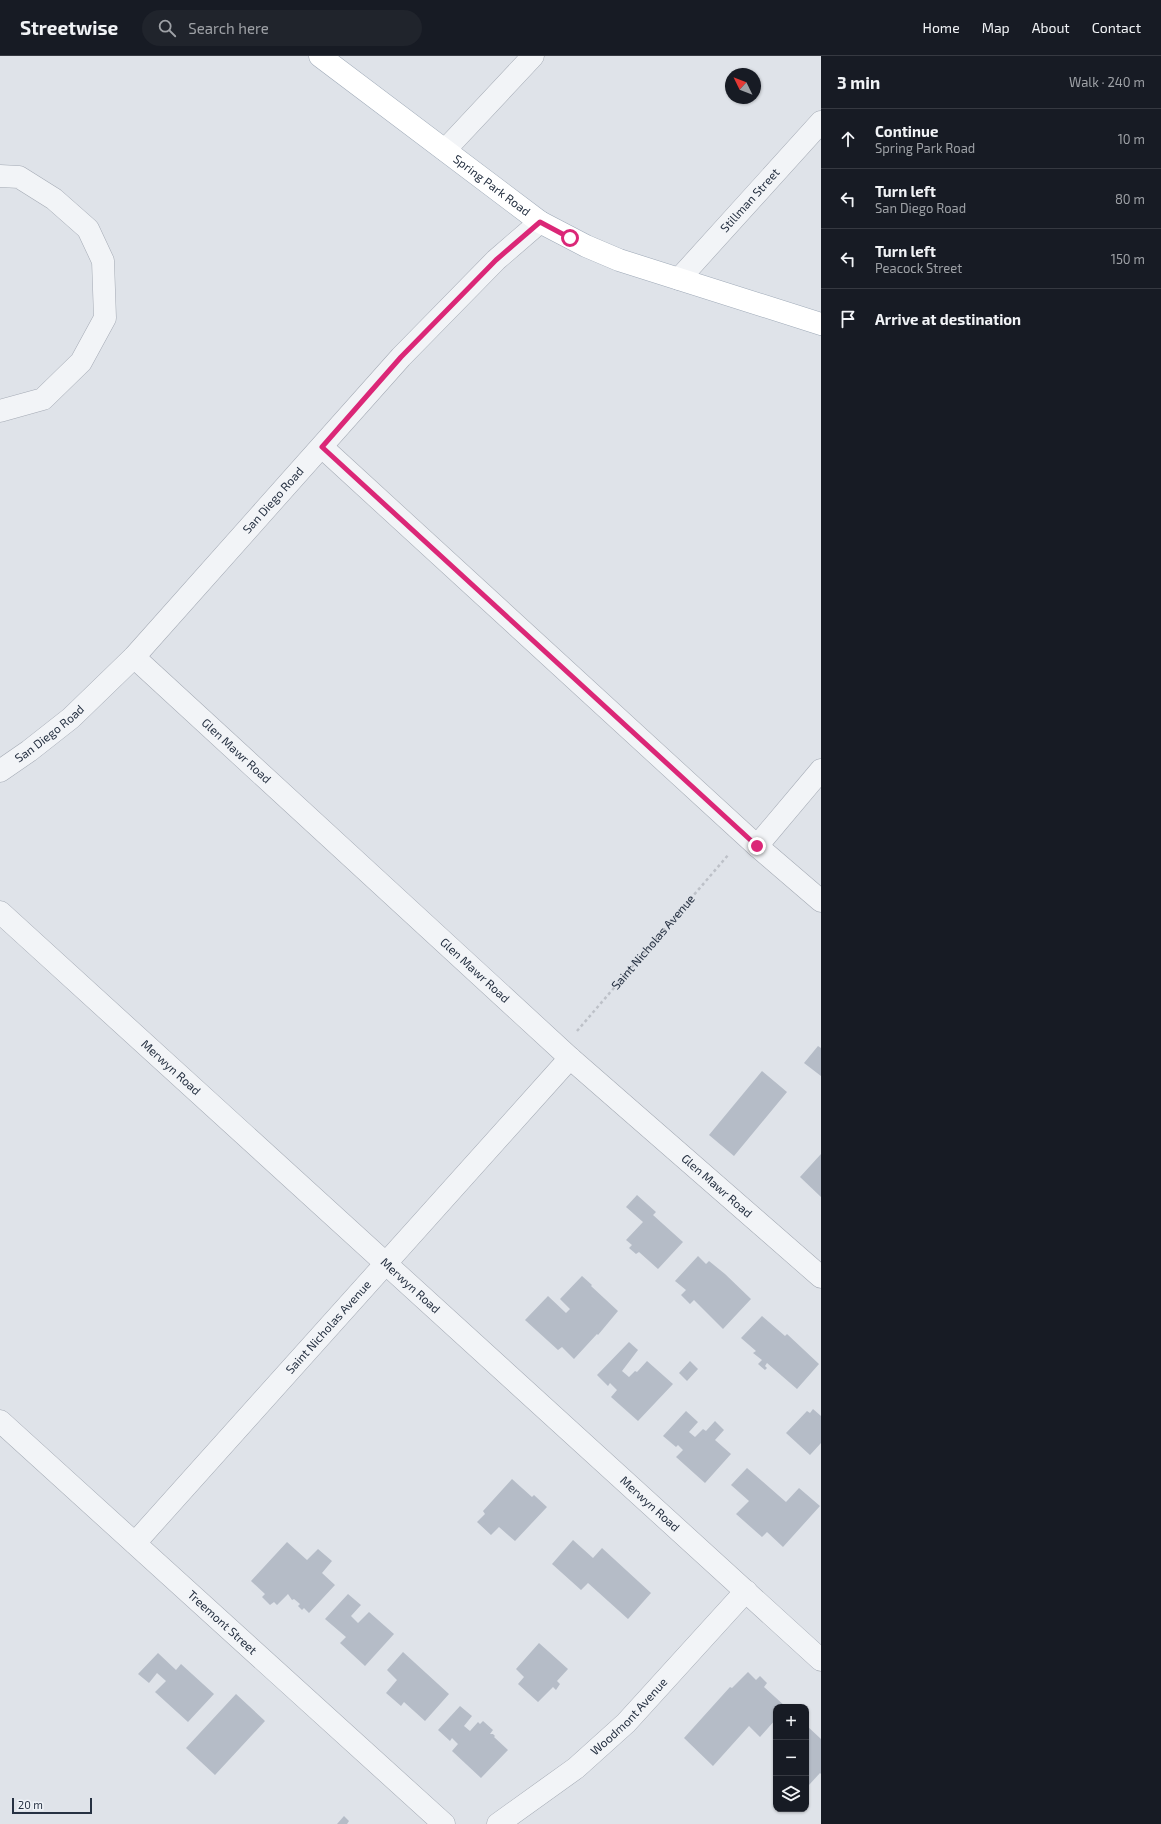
<!DOCTYPE html>
<meta charset="utf-8">
<style>
body{margin:0;font-family:"Exo 2",sans-serif;background:#20242c;color:#f1f3f6}
.controls{position:absolute;right:12px;bottom:12px;display:grid;overflow:hidden;border-radius:8px;box-shadow:0 1px 3px #0004}
.controls button{width:36px;height:36px;display:grid;place-items:center;padding:0;border:0;border-bottom:1px solid #363941;background:#171b24;color:#f1f3f6;font:20px sans-serif}
.compass{position:absolute;left:725px;top:12px;width:36px;height:36px;border-radius:50%;background:#171b24;box-shadow:0 1px 3px #0004;rotate:313deg}
.scale{position:absolute;left:12px;bottom:10px;width:80px;box-sizing:border-box;padding-left:4px;border:2px solid #263142;border-top:0;font-size:11px;line-height:14px;white-space:nowrap;color:#263142;-webkit-text-stroke:3px #eef2f7;paint-order:stroke}
.stop{position:absolute;width:12px;height:12px;margin:-9px;border:3px solid #db2777;border-radius:50%;background:#fff}
.stop.end{background:#db2777;border-color:#fff;box-shadow:0 1px 4px #0008}
.list{margin:0;padding:0;list-style:none}
h2{display:flex;justify-content:space-between;align-items:center;height:52px;margin:0;padding:0 16px;font-size:17px}
h2 small{font-size:13px;font-weight:400;color:#9ea1a6}
.list li{display:grid;grid-template-columns:26px 1fr auto;gap:12px;align-items:center;box-sizing:border-box;height:60px;padding:0 16px;border-top:1px solid #363941}
.list b{display:block;font-size:15px;white-space:nowrap}
.list p{margin:0;font-size:13px;white-space:nowrap;color:#9ea1a6}
.list em{font-size:13px;font-style:normal;color:#9ea1a6}
.icon{flex:none;width:22px;height:22px;fill:none;stroke:currentColor;stroke-width:2;stroke-linecap:round;stroke-linejoin:round}
.map{position:relative;flex:none;width:821px;height:1768px;overflow:hidden}
header{display:flex;align-items:center;gap:24px;box-sizing:border-box;height:56px;padding:0 20px;background:#171b24;border-bottom:1px solid #363941}
header strong{font-size:19px}
nav{display:flex;gap:22px;margin-inline-start:auto;font-size:14px}
.search{width:280px;height:36px;background:#20242c;display:flex;align-items:center;gap:10px;box-sizing:border-box;padding:0 14px;border-radius:22px;color:#9ea1a6;font-size:15px}
main{display:flex}
aside{flex:1;background:#171b24}
.map>svg:first-child{display:block}
.building{fill:#b5bcc7}
.lines{fill:none;stroke-linecap:round;stroke-linejoin:round}
.minor-casing{stroke:#a4aab4;stroke-width:23}
.major-casing{stroke:#9da8b6;stroke-width:23}
.path{stroke:#bdc1c8;stroke-width:2.5;stroke-dasharray:3 3;stroke-linecap:butt}
.minor{stroke:#f2f4f7;stroke-width:22}
.major{stroke:#fff;stroke-width:22}
.route{stroke:#db2777;stroke-width:5}
.labels{text-anchor:middle;stroke-width:3;stroke-linejoin:round;paint-order:stroke}
.street-label{font-size:12px;fill:#263142;stroke:#eef2f7}
</style>
<header>
<strong>Streetwise</strong>
<div class="search"><svg class="icon" aria-label="search" viewBox="0 0 24 24"><circle cx="10" cy="10" r="6"/><path d="M15 15l6 6"/></svg>Search here</div>
<nav><a>Home</a><a>Map</a><a>About</a><a>Contact</a></nav>
</header>
<main>
<div class="map">
<svg width="821" height="1768" viewBox="0 0 821 1768">
<rect width="100%" height="100%" fill="#dfe3e9"/>
<path class="building" d="M818,990L821,992V1020L804,1007Z
M762,1015L787,1036L734,1100L709,1079Z
M821,1098V1141L800,1121Z
M637,1139L656,1156L653,1159L683,1186L658,1213L639,1196L636,1198L629,1192L632,1189L626,1184L643,1166L626,1151Z
M698,1200L706,1208L709,1205L725,1218L751,1243L723,1273L694,1244L690,1248L681,1239L686,1234L675,1225Z
M582,1220L592,1229L591,1230L618,1255L598,1279L597,1278L574,1303L562,1291L558,1294L525,1264L548,1240L566,1257L570,1253L560,1243Z
M762,1260L785,1280L787,1278L819,1308L797,1333L767,1307L765,1310L767,1312L765,1314L758,1308L762,1304L753,1297L756,1295L741,1282Z
M629,1286L638,1294L622,1315L629,1321L635,1315L637,1316L647,1305L673,1328L638,1365L611,1341L617,1334L610,1327L608,1330L597,1319Z
M690,1305L698,1313L687,1325L679,1317Z
M813,1353L821,1360V1387L810,1399L786,1377L807,1355L810,1357Z
M686,1355L698,1366L689,1376L695,1381L703,1373L706,1375L715,1365L724,1374L715,1384L731,1398L705,1427L676,1401L683,1394L678,1389L676,1391L663,1380Z
M747,1412L786,1446L799,1432L820,1450L783,1491L767,1476L762,1481L736,1458L749,1445L731,1429Z
M512,1423L532,1441L534,1439L547,1451L515,1485L499,1471L491,1479L477,1466L485,1458L483,1455Z
M573,1484L593,1502L602,1492L651,1537L628,1563L588,1527L581,1534L552,1508Z
M287,1486L307,1504L318,1493L332,1505L322,1517L335,1529L309,1557L304,1552L302,1554L298,1550L300,1548L294,1543L292,1544L288,1538L277,1549L274,1546L270,1549L262,1541L265,1538L251,1525Z
M348,1538L361,1549L351,1560L358,1567L369,1556L394,1578L365,1610L340,1587L346,1581L325,1563Z
M539,1587L568,1613L557,1625L560,1628L556,1634L553,1631L538,1646L518,1628L524,1621L516,1613Z
M403,1596L449,1638L425,1665L404,1646L401,1650L386,1637L397,1624L387,1614Z
M158,1597L176,1614L181,1608L214,1638L188,1666L155,1636L166,1625L157,1617L149,1627L138,1618Z
M748,1616L756,1624L760,1620L767,1627L764,1631L786,1651H776V1663L760,1681L749,1670L713,1710L684,1682L730,1631L732,1632Z
M236,1638L265,1665L215,1719L186,1692Z
M460,1650L472,1660L464,1670L470,1675L478,1666L480,1668L483,1665L493,1674L490,1678H493L495,1680L494,1681L508,1694L481,1722L452,1695L458,1688L452,1682L450,1685L438,1674Z
M806,1669L821,1683V1718L820,1717L809,1729L806,1726Z
M344,1760L349,1765L347,1768H337Z"/>
<g class="lines">
<defs>
<g id="minor">
<path d="M445,94L533,0"/>
<path d="M0,120L19,121L54,143L88,173L103,205L105,262L81,306L43,343L0,355"/>
<path id="s2" d="M679,223L821,66"/>
<path d="M322,391L757,790L821,845"/>
<path id="s3" d="M134,601L570,1002L821,1221"/>
<path id="s4" d="M0,715L29,695L71,662L134,601L401,301L496,204L540,166"/>
<path d="M757,790L821,714"/>
<path id="s5" d="M0,856L821,1604"/>
<path id="s6" d="M0,1365L444,1768"/>
<path id="s7" d="M135,1487L570,1002"/>
<path id="s8" d="M498,1768L576,1712L626,1667L746,1535"/>
</g>
<g id="major">
<path id="s9" d="M320,0L540,166L586,190L619,204L821,268"/>
</g>
</defs>
<use href="#minor" class="minor-casing"/>
<use href="#major" class="major-casing"/>
<path class="path" id="s1" d="M577,975L729,798"/>
<use href="#minor" class="minor"/>
<use href="#major" class="major"/>
</g>
<g class="lines">
<path class="route" d="M570,182L540,166L496,204L401,301L322,391L757,790"/>
</g>
<g class="labels">
<g class="street-label">
<text dy="4" stroke="none"><textPath href="#s9" startOffset="215">Spring Park Road</textPath></text>
<text dy="4" stroke="none"><textPath href="#s2" startOffset="106">Stillman Street</textPath></text>
<text dy="4" stroke="none"><textPath href="#s4" startOffset="386">San Diego Road</textPath></text>
<text dy="4" stroke="none"><textPath href="#s4" startOffset="62">San Diego Road</textPath></text>
<text dy="4" stroke="none"><textPath href="#s3" startOffset="139">Glen Mawr Road</textPath></text>
<text dy="4" stroke="none"><textPath href="#s1" startOffset="117">Saint Nicholas Avenue</textPath></text>
<text dy="4" stroke="none"><textPath href="#s3" startOffset="463">Glen Mawr Road</textPath></text>
<text dy="4" stroke="none"><textPath href="#s5" startOffset="231">Merwyn Road</textPath></text>
<text dy="4" stroke="none"><textPath href="#s3" startOffset="787">Glen Mawr Road</textPath></text>
<text dy="4" stroke="none"><textPath href="#s5" startOffset="555">Merwyn Road</textPath></text>
<text dy="4" stroke="none"><textPath href="#s7" startOffset="290">Saint Nicholas Avenue</textPath></text>
<text dy="4" stroke="none"><textPath href="#s5" startOffset="879">Merwyn Road</textPath></text>
<text dy="4" stroke="none"><textPath href="#s6" startOffset="300">Treemont Street</textPath></text>
<text dy="4" stroke="none"><textPath href="#s8" startOffset="170">Woodmont Avenue</textPath></text>
</g>
</g>
</svg>
<div class="controls">
<button>+</button>
<button>−</button>
<button><svg class="icon" aria-label="layers" viewBox="0 0 24 24"><path d="M12 4l9 5-9 5-9-5zM3 14l9 5 9-5"/></svg></button>
</div>
<svg class="compass" viewBox="-18 -18 36 36"><path d="M0-13l5 13h-10z" fill="#e53935"/><path d="M0 13l5-13h-10z" fill="#9ea1a6"/></svg>
<div class="scale">20 m</div>
<div class="stop" style="left:570px;top:182px"></div>
<div class="stop end" style="left:757px;top:790px"></div>
</div>
<aside>
<h2>3 min<small>Walk · 240 m</small></h2>
<ul class="list">
<li><svg class="icon" aria-label="ahead" viewBox="0 0 24 24"><path d="M12 20V5M6 11l6-6 6 6"/></svg><div><b>Continue</b><p>Spring Park Road</p></div><em>10 m</em></li>
<li><svg class="icon" aria-label="left" viewBox="0 0 24 24"><path d="M17 20v-9H6M10 6l-5 5 5 5"/></svg><div><b>Turn left</b><p>San Diego Road</p></div><em>80 m</em></li>
<li><svg class="icon" aria-label="left" viewBox="0 0 24 24"><path d="M17 20v-9H6M10 6l-5 5 5 5"/></svg><div><b>Turn left</b><p>Peacock Street</p></div><em>150 m</em></li>
<li><svg class="icon" aria-label="arrive" viewBox="0 0 24 24"><path d="M6 21V4h12l-3 4 3 4H6"/></svg><div><b>Arrive at destination</b></div></li>
</ul>
</aside>
</main>
